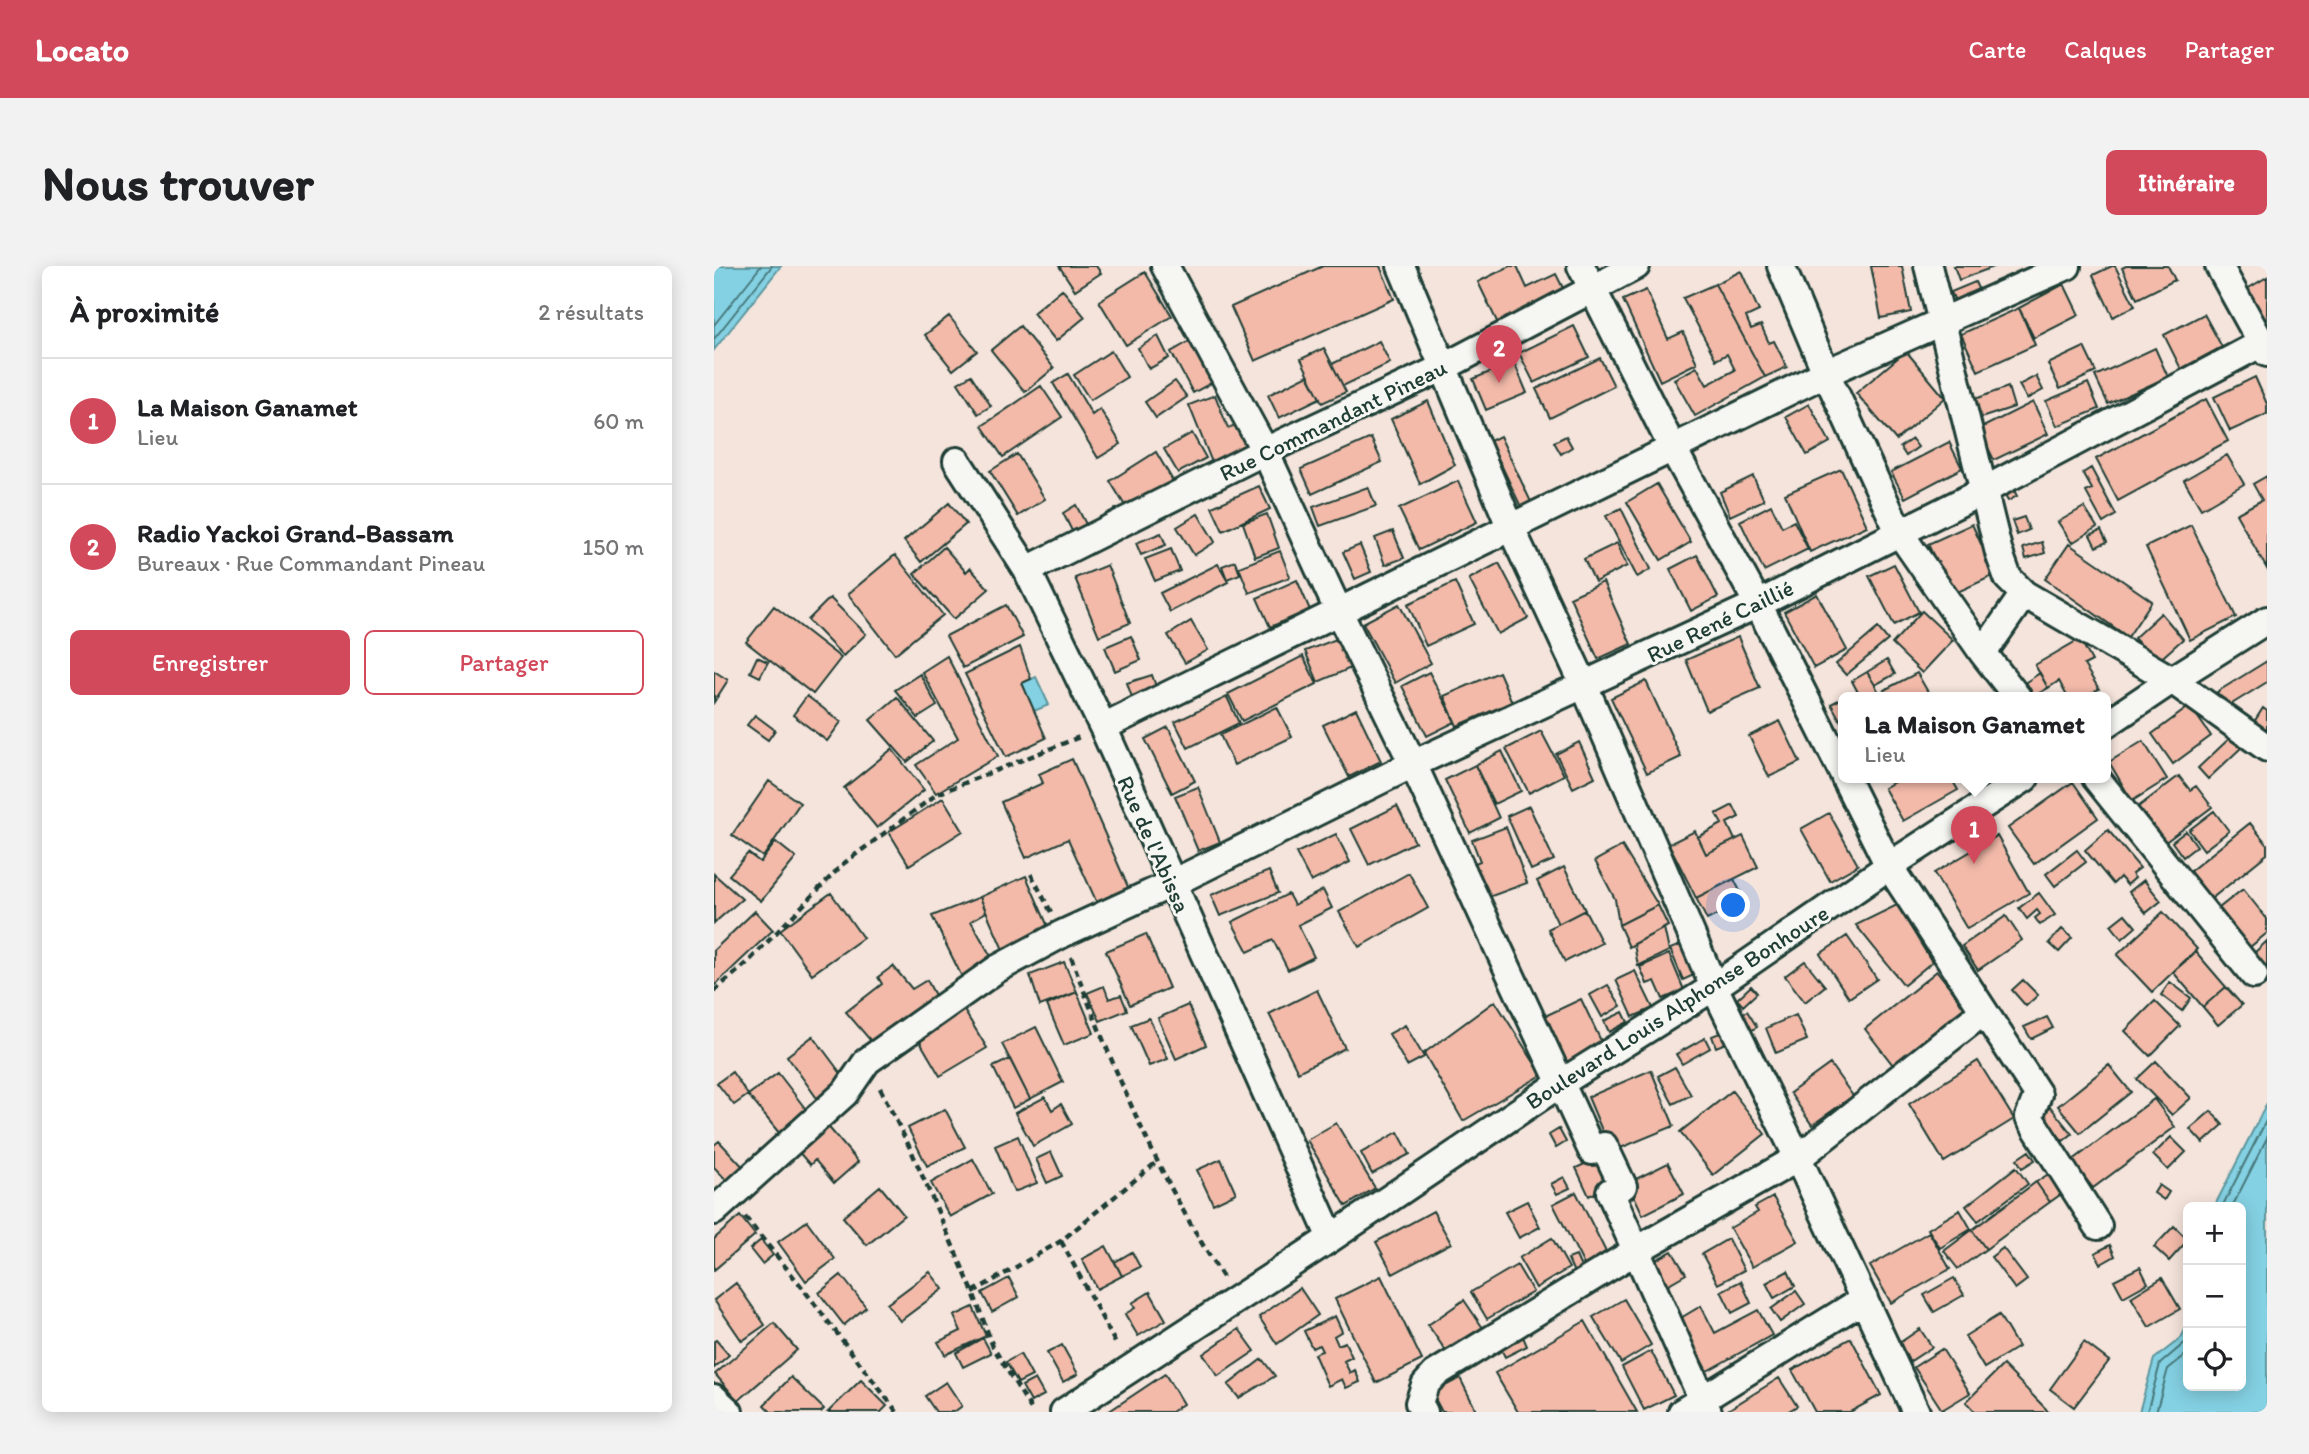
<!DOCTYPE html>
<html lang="fr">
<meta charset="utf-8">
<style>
body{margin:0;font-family:Itim,sans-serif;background:#f2f2f2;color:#202124}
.controls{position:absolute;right:21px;bottom:21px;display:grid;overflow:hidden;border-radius:10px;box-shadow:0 4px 18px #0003}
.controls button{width:63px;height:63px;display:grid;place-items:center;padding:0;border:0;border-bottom:2px solid #e0e0e0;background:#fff;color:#202124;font:35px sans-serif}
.you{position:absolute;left:1020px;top:640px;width:24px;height:24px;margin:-18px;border:5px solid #fff;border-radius:50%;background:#1a73e8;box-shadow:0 0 0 10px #1a73e833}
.badge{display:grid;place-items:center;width:46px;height:46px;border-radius:50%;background:#d1495b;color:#fff;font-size:23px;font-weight:700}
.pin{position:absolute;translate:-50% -58px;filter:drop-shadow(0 2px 4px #0008)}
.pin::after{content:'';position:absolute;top:37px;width:24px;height:21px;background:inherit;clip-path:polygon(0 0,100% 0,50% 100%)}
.popup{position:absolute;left:1124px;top:426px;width:273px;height:91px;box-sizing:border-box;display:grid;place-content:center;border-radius:10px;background:#fff;filter:drop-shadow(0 2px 5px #0005);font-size:23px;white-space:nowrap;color:#757577}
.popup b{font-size:26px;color:#202124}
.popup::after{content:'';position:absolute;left:50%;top:100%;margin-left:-14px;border:14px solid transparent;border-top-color:#fff}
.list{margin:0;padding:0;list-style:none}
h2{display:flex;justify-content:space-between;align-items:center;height:91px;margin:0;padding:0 28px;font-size:30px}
h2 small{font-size:23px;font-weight:400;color:#757577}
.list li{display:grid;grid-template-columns:46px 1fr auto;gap:21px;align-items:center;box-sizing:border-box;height:126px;padding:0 28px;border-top:2px solid #e0e0e0}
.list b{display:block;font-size:26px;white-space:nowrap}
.list p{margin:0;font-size:23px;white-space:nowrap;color:#757577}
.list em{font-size:23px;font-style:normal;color:#757577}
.actions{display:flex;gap:14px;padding:21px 28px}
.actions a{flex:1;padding:16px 0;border:2px solid #d1495b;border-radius:10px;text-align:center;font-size:24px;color:#d1495b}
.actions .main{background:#d1495b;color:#fff}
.icon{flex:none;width:38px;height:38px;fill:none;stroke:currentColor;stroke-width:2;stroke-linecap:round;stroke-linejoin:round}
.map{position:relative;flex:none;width:1553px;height:1146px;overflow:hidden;border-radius:10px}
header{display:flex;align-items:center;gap:42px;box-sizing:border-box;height:98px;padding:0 35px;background:#d1495b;color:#fff}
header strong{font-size:33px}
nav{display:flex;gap:38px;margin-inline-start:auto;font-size:24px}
.intro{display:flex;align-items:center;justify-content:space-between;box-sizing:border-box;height:168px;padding:0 42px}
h1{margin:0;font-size:49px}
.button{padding:18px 32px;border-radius:10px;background:#d1495b;color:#fff;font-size:24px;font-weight:700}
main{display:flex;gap:42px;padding:0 42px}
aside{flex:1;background:#fff;border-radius:10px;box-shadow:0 4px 18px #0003}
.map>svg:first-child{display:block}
.water{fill:#84d1e3;stroke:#5c969d;stroke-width:2}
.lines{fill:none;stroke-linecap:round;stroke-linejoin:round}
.shore{stroke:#47787a;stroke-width:2}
.building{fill:#f3baa9;stroke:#1f3d34;stroke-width:2}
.minor-casing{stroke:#1f3d34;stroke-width:32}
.path{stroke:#1f3d34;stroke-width:4.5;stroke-dasharray:7 5;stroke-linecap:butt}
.minor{stroke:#f6f6f2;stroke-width:26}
.labels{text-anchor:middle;stroke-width:6;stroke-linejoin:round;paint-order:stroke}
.street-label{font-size:23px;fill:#1f3d34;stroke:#f6f6f2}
</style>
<header>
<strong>Locato</strong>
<nav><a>Carte</a><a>Calques</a><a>Partager</a></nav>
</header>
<div class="intro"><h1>Nous trouver</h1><a class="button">Itinéraire</a></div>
<main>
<aside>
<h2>À proximité<small>2 résultats</small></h2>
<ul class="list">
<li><span class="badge">1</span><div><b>La Maison Ganamet</b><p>Lieu</p></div><em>60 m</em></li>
<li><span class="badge">2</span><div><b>Radio Yackoi Grand-Bassam</b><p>Bureaux · Rue Commandant Pineau</p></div><em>150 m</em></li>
</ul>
<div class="actions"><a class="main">Enregistrer</a><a>Partager</a></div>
</aside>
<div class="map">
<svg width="1553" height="1146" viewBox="0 0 1553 1146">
<rect width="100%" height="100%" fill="#f5e4dc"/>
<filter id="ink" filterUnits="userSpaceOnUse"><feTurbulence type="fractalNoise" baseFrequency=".0143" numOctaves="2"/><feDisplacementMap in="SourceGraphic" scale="14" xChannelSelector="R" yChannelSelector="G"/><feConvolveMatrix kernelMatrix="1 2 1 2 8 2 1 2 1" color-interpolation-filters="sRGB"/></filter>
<g filter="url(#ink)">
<path class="water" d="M0,0H67L0,84Z
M322,411L335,439L320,445L308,417Z
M1553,837V1146H1425L1440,1093L1467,1072L1474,1058V1120H1527V941H1500Z"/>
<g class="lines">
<path class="shore" d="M0,59L47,0
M0,73L58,0
M1508,941L1553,853
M1518,941L1553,872
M1433,1146L1446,1098L1474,1074
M1442,1146L1454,1103L1474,1087"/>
</g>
<path class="building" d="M345,0H382L387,7L361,24Z
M609,0H666L680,33L541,95L517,41Z
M796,0H803L813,22L842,8L853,30L786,62L764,16Z
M1157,0H1188L1197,46L1167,52Z
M1240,0H1282L1245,14Z
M1398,0H1401L1421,40L1399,51L1379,9Z
M1412,0H1454L1461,14L1423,33L1408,2Z
M1027,5L1045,45L1032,51L1037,63L1047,59L1055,77L1060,75L1073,101L1051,111L1001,18Z
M431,6L458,50L412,79L385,35Z
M1344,7L1350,18L1328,30L1322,18Z
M1553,11V56L1533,23Z
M1261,16L1266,27L1242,37L1237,26Z
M1001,18L1051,111L981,150L960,113L983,101L993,119L1021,104L1013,88L1002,94L969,32Z
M1350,18L1365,49L1320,72L1305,42Z
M348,23L371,51L342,75L319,47Z
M932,24L954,73L969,66L983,97L946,115L909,34Z
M1305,42L1321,79L1264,105L1247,68Z
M1490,48L1508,81L1467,103L1450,69Z
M235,50L263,85L239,104L211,69Z
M306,60L340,102L311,126L277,84Z
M860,60L875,91L820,117L805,87Z
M444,70L455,92L435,103L424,82Z
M476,75L499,116L479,127L457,86Z
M665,75L676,97L629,120L618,98Z
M1370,81L1382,106L1346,123L1334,98Z
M610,82L632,126L608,137L587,93Z
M1441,82L1454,111L1394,138L1381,110Z
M397,85L413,111L376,134L360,109Z
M1192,85L1231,132L1182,174L1142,127Z
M886,92L900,120L836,152L822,123Z
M800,96L813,127L772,144L759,113Z
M354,108L378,149L386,143L407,178L384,192L339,117Z
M257,109L277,140L264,148L244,117Z
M594,109L606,132L565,152L554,129Z
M1322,110L1329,124L1313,133L1305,119Z
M1541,111L1553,138V148L1516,165L1500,131Z
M461,115L473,131L442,152L431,136Z
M1374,117L1385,143L1343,160L1332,135Z
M327,120L348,151L289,191L268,160Z
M1294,121L1300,141L1264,153L1258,134Z
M501,129L514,162L529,156L540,182L499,199L475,139Z
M1492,133L1514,175L1404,235L1382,193Z
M714,135L741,199L706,218L677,153Z
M1319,136L1334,168L1280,194L1265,163Z
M1095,138L1116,176L1093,189L1072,151Z
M478,167L492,192L464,207L450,183Z
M786,170L817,236L807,241L776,175Z
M852,170L858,181L847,188L840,176Z
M657,172L668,196L598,228L587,203Z
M1198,173L1204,181L1192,190L1186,181Z
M1235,176L1248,202L1191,232L1177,206Z
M442,186L459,215L413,243L396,215Z
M303,188L331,233L304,250L276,205Z
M1513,189L1530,218L1487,243L1470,214Z
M1377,202L1402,249L1389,257L1372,226L1378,223L1369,207Z
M1127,203L1153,260L1096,286L1071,228Z
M1039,210L1050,234L1016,250L1006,226Z
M1553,210V303L1522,248L1548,234L1539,218Z
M744,215L763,256L705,284L685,243Z
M1296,216L1303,230L1294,235L1286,222Z
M943,218L977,276L947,294L913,236Z
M545,220L556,243L509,265L498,241Z
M654,221L662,240L606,260L599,241Z
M235,237L252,258L207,296L190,275Z
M362,239L374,262L360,269L349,247Z
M1057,239L1068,261L1080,255L1094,283L1050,305L1026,255Z
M1370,241L1383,261L1358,277L1344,256Z
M907,242L937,303L923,311L892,250Z
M484,248L501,276L480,289L463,261Z
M553,248L565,282L541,291L529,257Z
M1310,251L1315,264L1303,269L1298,255Z
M1258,258L1281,309L1237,329L1214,278Z
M1477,259L1522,351L1476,374L1432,281Z
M1387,264L1393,276L1382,281L1376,269Z
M679,265L690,292L671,299L661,272Z
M447,267L452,279L427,289L422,277Z
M1328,276L1331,287L1312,293L1309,282Z
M903,277L913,300L881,316L870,293Z
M1355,278L1438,335L1414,371L1331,313Z
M646,279L657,306L641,313L629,286Z
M230,281L252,306L256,302L275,323L240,353L200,308Z
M457,283L466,305L441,315L431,293Z
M566,285L576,311L535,327L525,301Z
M181,289L229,349L181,388L134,328Z
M983,289L1004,331L977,345L956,303Z
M521,295L526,308L513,313L508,300Z
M785,297L814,352L784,368L755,313Z
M504,298L514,316L456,346L446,327Z
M1180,298L1205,346L1180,359L1155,310Z
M393,299L416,357L385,370L361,312Z
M583,314L596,344L556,361L543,332Z
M741,316L760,358L712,380L694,338Z
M889,316L917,378L884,393L856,331Z
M1103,328L1133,384L1100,402L1070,346Z
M116,332L152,368L129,390L94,354Z
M685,338L717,397L681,417L649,357Z
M292,339L309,371L249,402L232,370Z
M60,340L127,392L99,428L32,376Z
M1208,345L1239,374L1208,407L1178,378Z
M1447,347L1469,373L1442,397L1420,372Z
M477,355L494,384L471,397L454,369Z
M1164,362L1174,374L1132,409L1122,398Z
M417,370L427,394L401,405L391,381Z
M1024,371L1046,422L993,445L972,394Z
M625,372L637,402L604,416L591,385Z
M1366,373L1378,395L1370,399L1385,423L1370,432H1354L1345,415L1334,422L1321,399Z
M306,381L317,413L308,417L332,472L292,491L251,408Z
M233,390L284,490L222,527L202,499L244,472L208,406Z
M589,390L603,418L528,455L514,428Z
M43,391L54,396L46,411L36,406Z
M1173,394L1181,408L1161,419L1153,406Z
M1553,395V416L1513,441L1503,426Z
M0,405L14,414L0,436Z
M715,406L741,456L713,470L688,420Z
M785,406L798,436L743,460L730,430Z
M1153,406L1161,419L1168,432H1147L1138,415Z
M1203,407L1214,426L1203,432H1174L1170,424Z
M1326,407L1334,422L1320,430L1312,416Z
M206,408L223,440L204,452L181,424Z
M438,409L446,432L421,440L413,417Z
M932,415L967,491L933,507L897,432Z
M1136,428L1138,432H1129V459L1117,438Z
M93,430L127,456L113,475L79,449Z
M183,431L219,475L193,496L156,454Z
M513,431L525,457L474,482L461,456Z
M1476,440L1497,470L1459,498L1438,468Z
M563,441L578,471L520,499L506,469Z
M1549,442L1553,445V465L1540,456Z
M642,443L667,495L635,511L609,459Z
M41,449L61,464L54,474L33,459Z
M1066,455L1086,496L1055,511L1035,470Z
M454,461L481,515L458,527L431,473Z
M827,465L850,509L815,527L792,483Z
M1518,470L1528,481L1494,513L1484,502Z
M1429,475L1453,513L1418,535L1395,496Z
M865,476L881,511L859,522L842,488Z
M178,483L210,524L163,562L130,522Z
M788,485L807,525L780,538L761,499Z
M358,493L415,623L383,637L354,573L312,592L287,536L329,517L325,508Z
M761,499L785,552L756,567L731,514Z
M1465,510L1476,524L1482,520L1498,541L1450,577L1424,541Z
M1187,512H1237L1244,524L1189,555L1170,522Z
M1246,512H1276L1254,525Z
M55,515L86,537L49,591L18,569Z
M1359,516L1384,552L1320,598L1294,562Z
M484,521L506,576L484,585L461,530Z
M229,532L249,565L195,599L175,566Z
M1019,539L1025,551L1013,557L1021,574L992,588L984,571L1008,558L1002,548Z
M683,540L701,576L655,599L637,563Z
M815,540L840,594L817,604L793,550Z
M1500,545L1515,565L1490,584L1475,564Z
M1115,547L1144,599L1116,615L1087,563Z
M1536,557L1553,578V588L1492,637L1470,610Z
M792,561L813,617L772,632L759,598L766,595L758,574Z
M1394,564L1426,602L1418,608L1421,612L1413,619L1406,611L1399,618L1371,584Z
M981,565L992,588L1029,570L1044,601L982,632L955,578Z
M1472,565L1483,580L1469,591L1458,576Z
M622,568L636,596L597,616L582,587Z
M1283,570L1315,627L1253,663L1220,607Z
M62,576L82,592L47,635L15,609L34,587L46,596Z
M908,580L944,639L905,659L901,633L881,595Z
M1363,584L1372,596L1341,620L1332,608Z
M850,601L871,644L844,658L823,615Z
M555,605L564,627L506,650L497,629Z
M695,607L714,642L645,681L625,646Z
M0,608L28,633L0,657Z
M312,610L339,672L293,693L266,631Z
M1020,613L1031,635L993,654L982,632Z
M1430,614L1447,635L1432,647L1415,626Z
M1529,623L1553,653V667L1536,681L1505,642Z
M609,624L618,642L584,659L600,691L574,704L559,674L534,686L518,656L574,628L580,639Z
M117,627L149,672L98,708L66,664Z
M1325,627L1341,649L1326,659L1321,652L1326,648L1323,644L1313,653L1305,642Z
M266,631L272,646L257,655L279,694L249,713L218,650Z
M944,639L954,660L915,681L905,659Z
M1183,639L1218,696L1190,719L1142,659Z
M871,644L888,677L851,696L834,663Z
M41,645L59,664L0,720V684Z
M1449,646L1483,683L1438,726L1403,689Z
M1411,648L1422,661L1408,673L1397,659Z
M1292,650L1308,674L1264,704L1248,680Z
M950,662L955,685L924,700L920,678Z
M1348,663L1358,672L1345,686L1335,677Z
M432,668L455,722L416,739L392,685Z
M1133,670L1163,713L1135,732L1106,688Z
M1553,675V702L1540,687Z
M969,678L982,708L969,714L956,683Z
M1482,686L1512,721L1489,741L1459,706Z
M955,688L970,724L949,733L941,715L933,718L926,701Z
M1091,695L1111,720L1091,736L1071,710Z
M350,696L363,726L326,740L316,709Z
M179,700L198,723L213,714L225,737L162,781L132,746L168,718L164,711Z
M921,705L939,742L919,751L902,714Z
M1223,705L1251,741L1179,799L1151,763Z
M1309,714L1324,729L1312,740L1298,724Z
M1456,716L1477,732L1468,745L1447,729Z
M894,719L907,740L888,751L876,729Z
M390,720L395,733L407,729L413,744L386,755L373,727Z
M1037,720L1043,727L1029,740L1023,733Z
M1512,721L1528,739L1504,759L1489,741Z
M603,724L631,782L584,806L555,748Z
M363,726L380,767L350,779L333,739Z
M867,733L889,779L853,796L831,750Z
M781,735L828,809L749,855L710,787Z
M1441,735L1466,760L1436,790L1411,765Z
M474,739L492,779L462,793L444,752Z
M248,741L273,782L226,810L202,769Z
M1033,745L1043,761L1033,767L1024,750Z
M909,746L914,756L895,766L890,755Z
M1082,749L1093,774L1062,787L1052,762Z
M1333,751L1339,762L1317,773L1310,761Z
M435,752L454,793L435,800L417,759Z
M691,759L710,791L693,800L675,768Z
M322,761L349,816L316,833L288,778Z
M1008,766L1012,777L1002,781L998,770Z
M99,770L134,817L107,838L73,790Z
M991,772L996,782L968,798L962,788Z
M296,793L316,833L299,842L279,801Z
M1264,795L1300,853L1230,896L1195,838Z
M1442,795L1477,832L1458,849L1423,813Z
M1116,798L1139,830L1098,859L1076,827Z
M1395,799L1417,826L1366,867L1344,840Z
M961,801L977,829L959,838L944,810Z
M937,804L960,860L897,886L874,831Z
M18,806L34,829L20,839L3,817Z
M64,807L94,846L66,868L34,829Z
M1018,825L1051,868L999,909L966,866Z
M331,831L338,844L347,838L358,858L319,880L301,847Z
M1440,833L1461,861L1379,922L1358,895Z
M1331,834L1358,868L1349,875L1322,841Z
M231,843L251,881L213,900L194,862Z
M1497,845L1509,859L1489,877L1476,863Z
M622,857L661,922L632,940L593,874Z
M112,858L144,896L120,917L101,894L96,899L83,884Z
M845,863L852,876L842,882L835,869Z
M684,866L696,888L658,908L647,887Z
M304,870L323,917L300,926L281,880Z
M1457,871L1472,886L1454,904L1439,889Z
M5,875L32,904L16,918L0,901V879Z
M1315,885L1321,894L1308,902L1303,893Z
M337,886L348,910L333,917L322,893Z
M890,889L903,916L875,930L862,902Z
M259,893L278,928L236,951L217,917Z
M507,893L522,927L499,938L483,904Z
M954,897L970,928L929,949L914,917Z
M1302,901L1314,918L1264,955L1252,940Z
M1336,907L1350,926L1336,936L1322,916Z
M850,911L856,922L843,928L837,918Z
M1322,916L1336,936L1272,983L1258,964Z
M1445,919L1455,926L1450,934L1440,927Z
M166,920L190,949L153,979L129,951Z
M862,926L894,990L871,1001L839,938Z
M1059,931L1084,975L1038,1001L1016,962L1044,946L1041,941Z
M813,935L826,961L805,972L791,946Z
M1246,944L1257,963L1226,982L1214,963Z
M719,945L737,977L679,1008L662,976Z
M26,950L41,969L0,1004V973Z
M93,955L121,993L92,1015L64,976Z
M1460,960L1474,974L1455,995L1440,981Z
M1258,964L1272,983L1244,1003L1230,985Z
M1215,966L1236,1003L1177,1037L1156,1000Z
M838,972L855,1002L822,1022L805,992Z
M1014,973L1030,1004L1004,1018L988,988Z
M47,974L59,989L48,998L36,983Z
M1396,979L1401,990L1387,998L1381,987Z
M392,980L408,1010L383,1023L368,993Z
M1289,982L1313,1014L1301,1023L1277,991Z
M958,985L972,1008L951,1020L938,996Z
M418,986L426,1001L408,1010L401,996Z
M862,990L869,1006L861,1009L854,993Z
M803,999L819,1026L773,1053L757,1026Z
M1426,1001L1434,1017L1409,1031L1400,1014Z
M1074,1005L1081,1020L1060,1032L1052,1017Z
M216,1006L229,1023L186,1055L173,1038Z
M127,1009L152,1041L130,1059L105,1027Z
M667,1010L708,1094L662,1117L621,1033Z
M295,1012L305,1031L278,1046L268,1027Z
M1240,1012L1250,1029L1220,1046L1210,1029Z
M1448,1012L1466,1043L1435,1061L1417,1031Z
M1027,1015L1037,1037L1018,1047L1007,1025Z
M22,1017L51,1059L28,1075L0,1034Z
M586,1022L604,1049L563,1078L545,1051Z
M1082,1025L1091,1038L1066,1056L1057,1043Z
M436,1026L452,1054L424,1070L411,1048L421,1042L418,1037Z
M910,1033L937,1079L907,1097L879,1051Z
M750,1034L769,1062L734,1088L714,1059Z
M987,1040L1001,1067L1044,1044L1058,1069L993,1105L965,1053Z
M259,1041L272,1070L231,1089L224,1076L247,1065L240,1050Z
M1285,1049L1304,1081L1270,1102L1251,1070Z
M621,1050L628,1065L620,1070L624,1079L631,1076L638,1091L630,1095L636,1107L641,1104L646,1116L632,1122L628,1113L614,1120L600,1088L608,1085L605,1079L598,1082L590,1065Z
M871,1055L923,1146H804L781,1107Z
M60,1057L83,1084L24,1135L1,1108Z
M525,1063L541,1085L504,1110L489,1088Z
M1206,1063L1218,1081L1192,1098L1181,1080Z
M807,1066L813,1080L791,1091L784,1077Z
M269,1072L277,1087L249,1101L242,1087Z
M1137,1072L1167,1129L1136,1146H1101L1078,1104Z
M2,1074L15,1089L0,1102V1075Z
M1370,1076L1395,1095L1360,1141L1336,1123Z
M348,1079L364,1108L349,1116L333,1087Z
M1228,1083L1256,1127L1228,1144L1200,1101Z
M937,1085L960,1129L930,1144L908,1101Z
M306,1088L318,1110L304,1117L292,1096Z
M548,1093L561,1110L525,1132L514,1119Z
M1289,1099L1332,1143L1334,1146H1261L1252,1136Z
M451,1108L469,1138L457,1146H394Z
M77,1111L110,1143L107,1146H57L50,1139Z
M746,1112L763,1146H728L718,1127Z
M1065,1112L1083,1140L1073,1146H1016L1014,1144Z
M321,1113L330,1129L317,1136L308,1120Z
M147,1114L173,1140L167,1146H114Z
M232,1116L248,1140L240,1146H222L211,1130Z"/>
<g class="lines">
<defs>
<path id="minor" d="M451,0L551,185L624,344L699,498L878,885L890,880L909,920L896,926L994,1146
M687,0L796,260L870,419L1000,721L1084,892L1202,1146
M867,0L958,181L1044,338L1129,507
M1067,0L1112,107L1185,266L1269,387L1304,432
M1214,0L1285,287L1294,312L1310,328L1458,414L1553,482
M1505,0L1553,87
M243,195L313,304L389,461L617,972
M313,304L551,185L730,101L922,0
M1269,387L1310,328
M1391,459L1458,414L1553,354
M389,461L1112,107L1353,0
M1131,512L1175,600L1324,828L1315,851L1384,960
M1382,512L1540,709
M0,945L131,827L153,795L283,703L348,668L457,618L699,498L1044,338L1269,225L1548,77
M0,1132L15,1146
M350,1146L617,972L847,817L1000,721L1175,600L1311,512
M710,1146L705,1137L711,1119L721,1108L923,984L1084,892L1269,746
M968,1146L1150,1033"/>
</defs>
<use href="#minor" class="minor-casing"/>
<path class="path" d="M317,608L338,648
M357,691C399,802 445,914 511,1014
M0,725L32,698L129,598L223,528L368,470
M166,822L197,884L259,1026L279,1081L319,1146
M31,951L87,1020L183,1146
M347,975L403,1080
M259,1026L347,975L444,895"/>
<use href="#minor" class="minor"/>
</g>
</g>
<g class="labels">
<g class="street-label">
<text transform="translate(619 154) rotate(-26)" y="8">Rue Commandant Pineau</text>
<text transform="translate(1006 355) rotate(-26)" y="8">Rue René Caillié</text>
<text transform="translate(440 578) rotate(66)" y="8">Rue de l'Abissa</text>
<text transform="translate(963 741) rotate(-33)" y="8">Boulevard Louis Alphonse Bonhoure</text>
</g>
</g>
</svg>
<div class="controls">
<button>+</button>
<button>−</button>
<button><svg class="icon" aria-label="locate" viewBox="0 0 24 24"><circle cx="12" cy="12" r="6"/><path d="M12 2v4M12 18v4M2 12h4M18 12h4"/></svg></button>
</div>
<div class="you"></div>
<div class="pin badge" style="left:1260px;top:598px">1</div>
<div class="popup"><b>La Maison Ganamet</b>Lieu</div>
<div class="pin badge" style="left:785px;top:117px">2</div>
</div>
</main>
